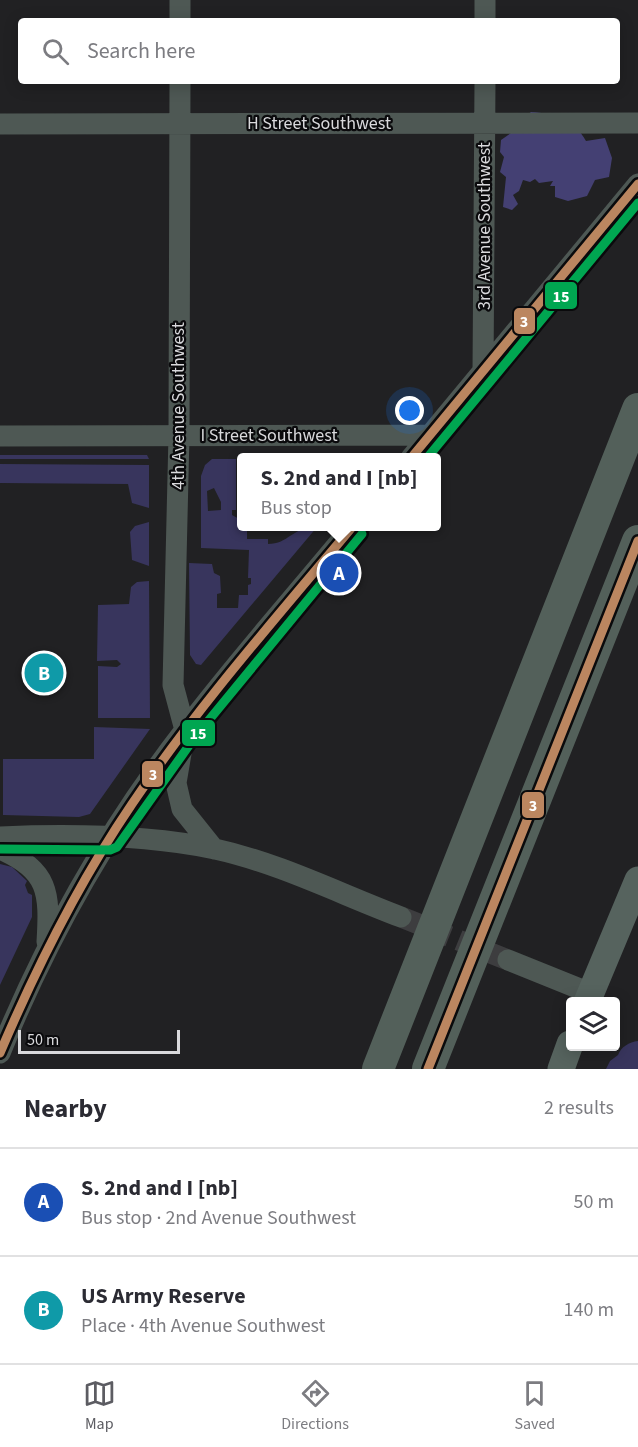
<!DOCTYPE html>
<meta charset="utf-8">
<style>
body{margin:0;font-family:"Source Sans 3",sans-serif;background:#f2f2f3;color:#2b2b33}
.controls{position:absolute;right:18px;bottom:18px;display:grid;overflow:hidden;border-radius:6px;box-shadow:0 3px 15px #0003}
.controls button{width:54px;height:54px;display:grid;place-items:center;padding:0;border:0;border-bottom:2px solid #e1e1e2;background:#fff;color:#2b2b33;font:30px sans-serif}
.scale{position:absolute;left:18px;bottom:15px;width:162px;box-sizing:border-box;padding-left:6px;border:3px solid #d9d9dc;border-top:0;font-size:16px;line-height:21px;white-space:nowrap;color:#d9d9dc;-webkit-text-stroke:4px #0a0a0c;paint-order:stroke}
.you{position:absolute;left:410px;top:411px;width:21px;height:21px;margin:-15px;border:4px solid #fff;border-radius:50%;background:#1a73e8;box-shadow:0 0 0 9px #1a73e833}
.badge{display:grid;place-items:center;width:39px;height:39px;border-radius:50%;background:#5c5c62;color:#fff;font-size:20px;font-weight:700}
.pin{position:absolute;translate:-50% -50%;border:3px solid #fff;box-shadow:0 2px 6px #0006}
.popup{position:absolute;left:237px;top:453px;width:204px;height:78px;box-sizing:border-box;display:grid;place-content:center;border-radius:6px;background:#fff;filter:drop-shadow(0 2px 4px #0005);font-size:20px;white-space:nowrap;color:#7c7c81}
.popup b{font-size:22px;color:#2b2b33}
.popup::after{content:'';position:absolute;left:50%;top:100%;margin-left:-12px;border:12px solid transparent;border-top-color:#fff}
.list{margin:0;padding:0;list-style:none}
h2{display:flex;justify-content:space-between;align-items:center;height:78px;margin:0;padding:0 24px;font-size:26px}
h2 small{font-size:20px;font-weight:400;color:#7c7c81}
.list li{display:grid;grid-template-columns:39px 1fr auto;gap:18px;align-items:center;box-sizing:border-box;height:108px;padding:0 24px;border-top:2px solid #e1e1e2}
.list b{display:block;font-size:22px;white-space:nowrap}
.list p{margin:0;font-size:20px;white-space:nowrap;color:#7c7c81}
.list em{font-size:20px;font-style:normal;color:#7c7c81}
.icon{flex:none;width:33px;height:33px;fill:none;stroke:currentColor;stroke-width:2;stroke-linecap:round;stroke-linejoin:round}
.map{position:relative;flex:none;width:638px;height:1069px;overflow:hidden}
.search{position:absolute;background:#fff;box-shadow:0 3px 15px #0003;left:18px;right:18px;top:18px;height:66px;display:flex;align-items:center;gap:15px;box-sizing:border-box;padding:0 21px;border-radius:6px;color:#7c7c81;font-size:22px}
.sheet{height:294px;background:#fff}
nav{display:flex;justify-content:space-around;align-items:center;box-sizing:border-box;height:84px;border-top:2px solid #e1e1e2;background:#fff;font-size:16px;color:#7c7c81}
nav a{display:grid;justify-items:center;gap:3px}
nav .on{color:#5c5c62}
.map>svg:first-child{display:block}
.green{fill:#38355d;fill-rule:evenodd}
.forest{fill:#444073}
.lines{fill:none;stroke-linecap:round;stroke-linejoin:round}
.minor-tunnel{stroke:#3d3d3f;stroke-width:21;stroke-dasharray:21 10;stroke-linecap:butt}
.minor{stroke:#4e5854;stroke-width:21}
.major{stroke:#56635e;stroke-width:27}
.highway{stroke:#53605a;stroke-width:32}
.bus-1-casing{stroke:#0a0a0c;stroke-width:14}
.bus-2-casing{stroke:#0a0a0c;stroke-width:14}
.bus-1{stroke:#bb8660;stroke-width:9}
.bus-2{stroke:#00a651;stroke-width:9}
.labels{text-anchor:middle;stroke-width:4.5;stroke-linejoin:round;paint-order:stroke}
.street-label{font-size:18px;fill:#d9d9dc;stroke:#0a0a0c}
.line-badge{stroke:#0a0a0c;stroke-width:2}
.badge-label{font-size:16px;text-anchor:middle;font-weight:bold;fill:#fff}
</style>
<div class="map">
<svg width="638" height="1069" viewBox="0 0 638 1069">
<rect width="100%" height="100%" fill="#212123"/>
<path class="green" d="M0,455H147L149,459H0Z
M212,459H236V510H232V515L241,520L242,526L247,527V539H268V544C289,544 293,526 317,527L201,665L196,664L190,655L189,563L212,564L214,573L220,576L221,593L217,594V608H238L239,595H248V585L251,584V578H248L249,550L201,548V476L205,465ZM214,488L221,502V510L208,511L207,491Z
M0,464L149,465V508L132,503L128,484L0,483Z
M149,522V566L132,560L130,532L135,526Z
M149,581L150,718H98V666L117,667L121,664L117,660L97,661L98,605L129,604L131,587L137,582Z
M94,727L150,729L90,814L79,817L3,815V759H94Z
M0,864L12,867L27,881L25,885L28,893L32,895V917L0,985Z
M638,1041V1069H606L610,1061L618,1055C621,1047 629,1042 638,1041Z"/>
<path class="forest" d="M531,112C554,113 574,119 586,141L605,138L612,158L609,177L595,180L587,196L568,201L555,197V186H550L553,181L539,183L535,179L530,182L523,180L519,191L513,195L518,204L512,210L503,207L506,177L500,172L504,157L500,152L501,140L511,133L512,126Z"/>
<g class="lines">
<path class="minor-tunnel" d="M401,917L508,960"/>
<path class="minor" d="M180,21V0
M485,21V0
M180,81L179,435L173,685L185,730L176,783L182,809L214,849
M0,124L638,123
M483,372L485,81
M0,436L429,435
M411,458L638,184
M0,837C68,834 149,835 215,849C279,863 340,894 401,917
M0,849C49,871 50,892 47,942
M508,960L590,993
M0,1053C47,938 109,828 185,730C238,660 297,594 353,526"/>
<path class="major" d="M587,1002L638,880
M561,1069L570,1044"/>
<path class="highway" d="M378,1069L638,409
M428,1069L638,541"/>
<defs>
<path id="bus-1" d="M411,458L638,184
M0,1053C37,966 79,882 132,804C198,706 277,617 353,526
M428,1069L638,541"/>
<path id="bus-2" d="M427,458L638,203
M0,849L110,850L117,847L195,737L362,534"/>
</defs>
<use href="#bus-1" class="bus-1-casing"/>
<use href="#bus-2" class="bus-2-casing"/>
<use href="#bus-1" class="bus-1"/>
<use href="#bus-2" class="bus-2"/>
</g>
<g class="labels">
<g class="street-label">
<text x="319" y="129">H Street Southwest</text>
<text transform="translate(484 226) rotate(-90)" y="6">3rd Avenue Southwest</text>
<text transform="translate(178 406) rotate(-90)" y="6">4th Avenue Southwest</text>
<text x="269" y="441">I Street Southwest</text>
</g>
</g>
<g class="line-badge">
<rect x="544" y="281" width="34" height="29" rx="6" fill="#00a651"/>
<rect x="513" y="307" width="23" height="28" rx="6" fill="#bb8660"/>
<rect x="181" y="719" width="35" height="28" rx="6" fill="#00a651"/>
<rect x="141" y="760" width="23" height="28" rx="6" fill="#bb8660"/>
<rect x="521" y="791" width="24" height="28" rx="6" fill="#bb8660"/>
</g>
<g class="badge-label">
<text x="561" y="302">15</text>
<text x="524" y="327">3</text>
<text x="198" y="739">15</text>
<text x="153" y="780">3</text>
<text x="533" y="811">3</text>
</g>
</svg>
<div class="controls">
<button><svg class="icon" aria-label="layers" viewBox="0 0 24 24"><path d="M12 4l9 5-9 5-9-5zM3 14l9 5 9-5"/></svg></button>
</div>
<div class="scale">50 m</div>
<div class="you"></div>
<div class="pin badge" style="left:339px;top:573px;background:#1a4fb4">A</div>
<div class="popup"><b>S. 2nd and I [nb]</b>Bus stop</div>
<div class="pin badge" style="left:44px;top:673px;background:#0f9aa8">B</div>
<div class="search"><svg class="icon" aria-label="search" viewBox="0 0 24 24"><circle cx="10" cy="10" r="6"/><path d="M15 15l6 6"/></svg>Search here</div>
</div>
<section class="sheet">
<h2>Nearby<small>2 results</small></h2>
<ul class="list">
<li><span class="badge" style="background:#1a4fb4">A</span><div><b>S. 2nd and I [nb]</b><p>Bus stop · 2nd Avenue Southwest</p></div><em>50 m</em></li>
<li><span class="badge" style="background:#0f9aa8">B</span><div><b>US Army Reserve</b><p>Place · 4th Avenue Southwest</p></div><em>140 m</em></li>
</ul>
</section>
<nav>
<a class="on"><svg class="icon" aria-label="map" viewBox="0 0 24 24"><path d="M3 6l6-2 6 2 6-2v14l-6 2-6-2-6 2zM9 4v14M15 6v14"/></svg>Map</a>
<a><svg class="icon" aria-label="directions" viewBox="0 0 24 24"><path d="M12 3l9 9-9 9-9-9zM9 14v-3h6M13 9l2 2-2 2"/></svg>Directions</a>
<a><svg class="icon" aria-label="saved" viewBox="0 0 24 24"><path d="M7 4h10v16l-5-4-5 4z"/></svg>Saved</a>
</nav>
